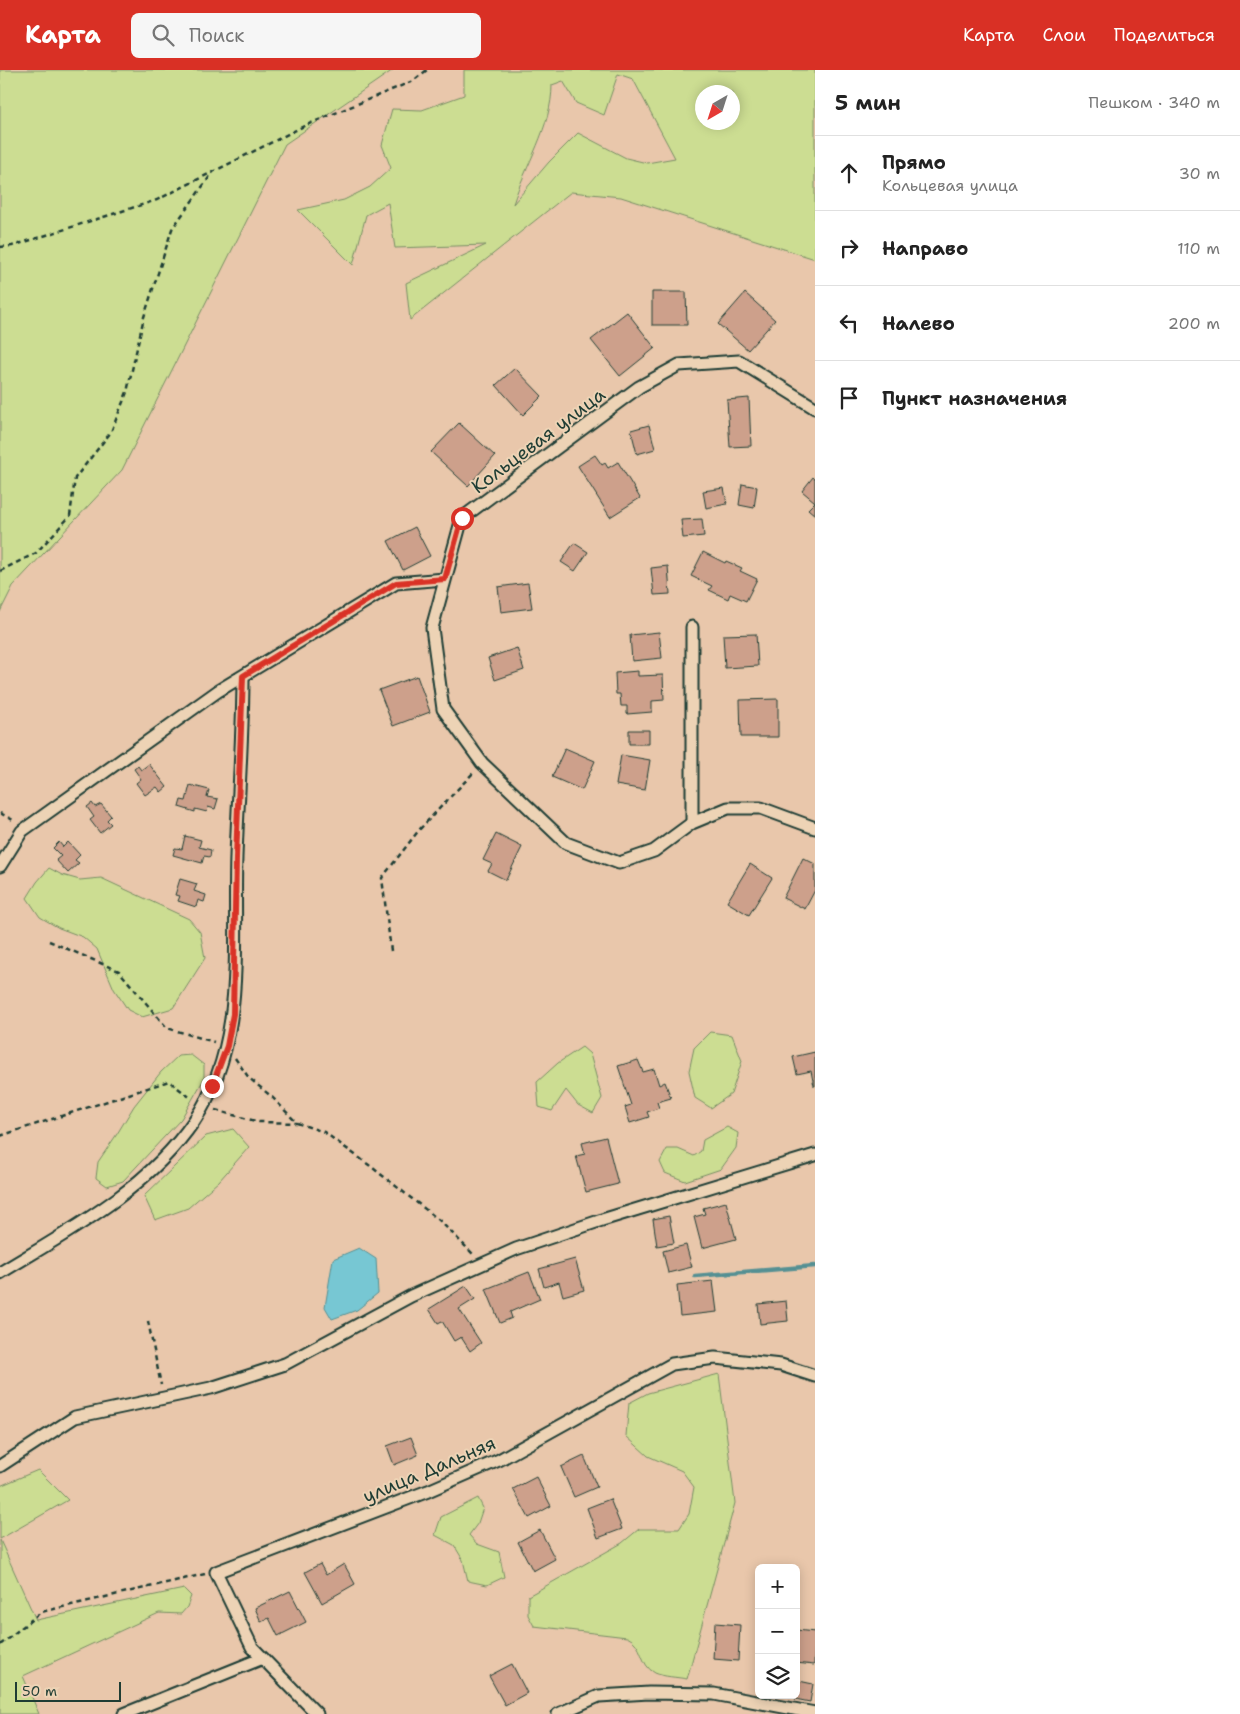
<!DOCTYPE html>
<html lang="ru">
<meta charset="utf-8">
<style>
body{margin:0;font-family:"Shantell Sans",sans-serif;background:#f6f6f6;color:#222}
.controls{position:absolute;right:15px;bottom:15px;display:grid;overflow:hidden;border-radius:8px;box-shadow:0 2px 12px #0003}
.controls button{width:45px;height:45px;display:grid;place-items:center;padding:0;border:0;border-bottom:1px solid #e0e0e0;background:#fff;color:#222;font:25px sans-serif}
.compass{position:absolute;left:695px;top:15px;width:45px;height:45px;border-radius:50%;background:#fff;box-shadow:0 2px 12px #0003;rotate:219deg}
.scale{position:absolute;left:15px;bottom:12px;width:106px;box-sizing:border-box;padding-left:5px;border:2px solid #1f3d34;border-top:0;font-size:14px;line-height:18px;white-space:nowrap;color:#1f3d34;-webkit-text-stroke:4px #edd3b5;paint-order:stroke}
.stop{position:absolute;width:15px;height:15px;margin:-11px;border:4px solid #d93025;border-radius:50%;background:#fff}
.stop.end{background:#d93025;border-color:#fff;box-shadow:0 1px 5px #0008}
.list{margin:0;padding:0;list-style:none}
h2{display:flex;justify-content:space-between;align-items:center;height:65px;margin:0;padding:0 20px;font-size:21px}
h2 small{font-size:16px;font-weight:400;color:#767676}
.list li{display:grid;grid-template-columns:32px 1fr auto;gap:15px;align-items:center;box-sizing:border-box;height:75px;padding:0 20px;border-top:1px solid #e0e0e0}
.list b{display:block;font-size:19px;white-space:nowrap}
.list p{margin:0;font-size:16px;white-space:nowrap;color:#767676}
.list em{font-size:16px;font-style:normal;color:#767676}
.icon{flex:none;width:28px;height:28px;fill:none;stroke:currentColor;stroke-width:2;stroke-linecap:round;stroke-linejoin:round}
.map{position:relative;flex:none;width:815px;height:1644px;overflow:hidden}
header{display:flex;align-items:center;gap:30px;box-sizing:border-box;height:70px;padding:0 25px;background:#d93025;color:#fff}
header strong{font-size:24px}
nav{display:flex;gap:28px;margin-inline-start:auto;font-size:18px}
.search{width:350px;height:45px;background:#f6f6f6;display:flex;align-items:center;gap:12px;box-sizing:border-box;padding:0 18px;border-radius:8px;color:#767676;font-size:19px}
main{display:flex}
aside{flex:1;background:#fff}
.map>svg:first-child{display:block}
.green{fill:#ccdd92;stroke:#768d63;fill-rule:evenodd}
.water{fill:#77c7d3;stroke:#549093}
.lines{fill:none;stroke-linecap:round;stroke-linejoin:round}
.stream{stroke:#549093;stroke-width:4.5}
.building{fill:#cda08b;stroke:#1f3d34}
.minor-casing{stroke:#1f3d34;stroke-width:15}
.path{stroke:#1f3d34;stroke-width:2.5;stroke-dasharray:5 4;stroke-linecap:butt}
.minor{stroke:#edd3b5;stroke-width:11}
.route{stroke:#d93025;stroke-width:6}
.labels{text-anchor:middle;stroke-width:4;stroke-linejoin:round;paint-order:stroke}
.street-label{font-size:19px;fill:#1f3d34;stroke:#edd3b5}
</style>
<header>
<strong>Карта</strong>
<div class="search"><svg class="icon" aria-label="search" viewBox="0 0 24 24"><circle cx="10" cy="10" r="6"/><path d="M15 15l6 6"/></svg>Поиск</div>
<nav><a>Карта</a><a>Слои</a><a>Поделиться</a></nav>
</header>
<main>
<div class="map">
<svg width="815" height="1644" viewBox="0 0 815 1644">
<rect width="100%" height="100%" fill="#e9c7ab"/>
<filter id="ink" filterUnits="userSpaceOnUse"><feTurbulence type="fractalNoise" baseFrequency=".02" numOctaves="2"/><feDisplacementMap in="SourceGraphic" scale="10" xChannelSelector="R" yChannelSelector="G"/><feConvolveMatrix kernelMatrix="1 2 1 2 8 2 1 2 1" color-interpolation-filters="sRGB"/></filter>
<g filter="url(#ink)">
<path class="green" d="M0,0H393L285,74L122,400L13,516L0,542Z
M464,0H815V189L621,127L571,122L410,250L406,213L486,175L395,178L388,133L366,145L353,195L298,140L344,130L370,117L391,98L382,75L392,39L422,40L464,25ZM618,4L633,9L675,88L647,93L626,88L578,63L549,92L513,134C525,96 552,56 552,15L563,11L576,33L604,45ZM702,22H732V52H702Z
M49,798L62,805L80,810L101,808L189,849L200,862L205,888L173,938L142,947L128,940L114,919L97,879L83,867L59,858L40,847L27,828L37,812Z
M710,962L732,965L742,991L731,1024L711,1038L695,1028L689,1001L694,978Z
M582,977L590,984L602,1028L593,1043L578,1035L566,1020L552,1041L539,1037L537,1012L558,993Z
M191,985L204,995V1009L181,1049L123,1111L107,1116L96,1108L98,1092L117,1064L134,1036L161,1002L178,986Z
M727,1057L738,1063L736,1078L721,1099L685,1111L665,1103L660,1092L667,1079H678L694,1086L701,1081L703,1070Z
M233,1059L249,1077L219,1111L188,1138L155,1150L144,1126L206,1066Z
M719,1304L735,1433L687,1609C677,1607 664,1607 655,1603C639,1595 644,1574 627,1567L534,1556L528,1545V1526L622,1473L639,1459H679L689,1444L694,1417L682,1401L648,1386L626,1366L629,1333L648,1323Z
M38,1400L68,1430L0,1469V1416Z
M478,1428L483,1438L478,1453L469,1465L477,1474L499,1482L504,1507L487,1515L468,1511L463,1490L454,1475L435,1465L441,1447Z
M0,1470L36,1550L184,1519L191,1526L187,1537L181,1544L159,1543L23,1606L39,1644H0Z"/>
<path class="water" d="M359,1178L376,1189L378,1223L357,1240L332,1249L325,1237L333,1189Z"/>
<g class="lines">
<path class="stream" d="M695,1206L815,1196"/>
</g>
<path class="building" d="M652,222H686L687,255H652Z
M745,223L775,250L748,280L718,254Z
M627,242L655,278L620,306L591,270Z
M515,298L542,326L523,345L496,315Z
M749,328L751,376L730,377L727,330Z
M459,353L495,386L468,416L431,382Z
M649,355L655,379L637,384L631,360Z
M595,385L602,395L605,393L608,398L618,392L640,428L610,447L578,396Z
M813,407L815,409V445L808,439L815,432L802,421Z
M742,414L757,417L754,438L739,435Z
M724,418L727,434L706,438L703,421Z
M702,449L704,466L683,468L681,450Z
M415,457L430,486L403,500L388,471Z
M574,473L588,482L575,501L561,492Z
M703,482L725,493L726,491L742,498L740,501L757,509L746,531L730,524L728,529L709,520L712,516L691,506Z
M668,496L670,524L654,525L651,498Z
M528,513L532,538L501,542L498,517Z
M659,562L662,588L632,591L630,565Z
M756,564L758,596L725,598L723,565Z
M517,578L524,600L495,610L488,588Z
M638,601V606L663,605L664,630L652,631V642L627,644V636H621L620,624H616L615,603Z
M417,606L430,642L393,656L379,620Z
M778,629V667H741L740,630Z
M629,660H649V674H629Z
M565,678L595,691L582,720L552,707Z
M621,685L650,690L645,720L616,715Z
M149,694L167,717L161,722L157,717L145,725L136,713L141,709L134,699L138,696L141,700Z
M190,715L209,720L207,727L218,729L215,739L208,737L207,742L195,739V742L179,737L181,730L186,731Z
M92,733L95,737L101,734L111,746L107,750L111,754L100,763L90,750L94,747L87,737Z
M496,764L522,777L506,810L488,801L492,794L483,790Z
M185,766L201,770L199,777L211,780L210,787L204,786L202,793L173,785L175,778L182,779Z
M59,772L63,777L68,772L80,785L75,790L79,793L68,803L56,790L61,786L53,778Z
M803,788L815,794V820L805,839L783,828Z
M750,794L772,808L749,845L727,832Z
M180,809L197,814L194,821L206,825L204,832L198,830L196,837L178,831L180,826L175,825Z
M815,982V1016H814L811,1001L797,1004L793,987Z
M638,990L643,1002L654,999L659,1015L665,1012L671,1028L657,1032L659,1038L647,1042L649,1047L630,1053L625,1037L631,1035L618,996Z
M606,1067L618,1114L586,1122L576,1086L585,1084L582,1073Z
M726,1132L736,1169L702,1178L694,1147L705,1144L703,1138Z
M669,1146L674,1173L657,1176L653,1149Z
M686,1175L692,1197L668,1203L663,1181Z
M575,1189L584,1220L563,1226L559,1212L544,1217L539,1199Z
M529,1202L540,1229L510,1242L512,1248L500,1253L486,1219Z
M713,1211L717,1242L680,1246L677,1215Z
M466,1216L475,1229L459,1239L481,1273L470,1281L461,1267L454,1271L442,1251L438,1253L429,1239Z
M786,1231L788,1251L760,1254L758,1234Z
M411,1367L418,1385L394,1395L387,1376Z
M584,1386L597,1417L574,1427L561,1397Z
M536,1407L551,1436L529,1448L513,1419Z
M610,1429L622,1459L598,1468L587,1438Z
M540,1460L555,1489L533,1501L518,1472Z
M320,1494L326,1505L344,1494L355,1514L322,1533L305,1502Z
M290,1521L306,1552L278,1566L269,1548L261,1552L255,1538Z
M715,1553L740,1555L738,1591L713,1589Z
M796,1560L815,1562L814,1595L796,1593Z
M512,1594L527,1623L505,1635L489,1606Z
M799,1611L813,1614L810,1632L795,1629Z"/>
<g class="lines">
<defs>
<path id="minor" d="M815,338L739,291L679,295L639,317L462,448L432,558L443,639L482,693L566,773L619,793L654,781L692,753L728,738H761L815,758
M692,557V753
M0,796L22,761L218,621L396,513L445,509
M0,1203C69,1161 147,1120 194,1051C247,973 233,875 236,787C238,727 243,666 243,606
M0,1396L75,1347L211,1318L285,1294L411,1226L516,1179L602,1150L815,1085
M124,1644L263,1588
M317,1644L252,1577L216,1502L428,1421L499,1390L672,1294L715,1288L781,1295L815,1306
M558,1644L599,1626L649,1623L714,1624L815,1643"/>
</defs>
<use href="#minor" class="minor-casing"/>
<path class="path" d="M0,177L12,176L157,130L304,56L413,11L427,0
M0,501L36,483L70,446L75,408L111,362L127,322L144,247L172,159L213,102
M0,743L15,751
M49,871L119,901L167,958L214,972
M391,881L382,808L419,760L474,702
M235,988L249,1008L272,1027L297,1053L324,1062L369,1095L439,1150L473,1184
M215,1040L259,1052L297,1053
M0,1066L169,1011L192,1029
M148,1251L161,1315
M0,1575L41,1542L205,1504"/>
<use href="#minor" class="minor"/>
</g>
</g>
<g class="lines" filter="url(#ink)">
<path class="route" d="M212,1016L227,976L233,944L236,788L243,606L396,513L445,509L462,448"/>
</g>
<g class="labels">
<g class="street-label">
<text transform="translate(538 370) rotate(-37)" y="7">Кольцевая улица</text>
<text transform="translate(429 1399) rotate(-23)" y="7">улица Дальняя</text>
</g>
</g>
</svg>
<div class="controls">
<button>+</button>
<button>−</button>
<button><svg class="icon" aria-label="layers" viewBox="0 0 24 24"><path d="M12 4l9 5-9 5-9-5zM3 14l9 5 9-5"/></svg></button>
</div>
<svg class="compass" viewBox="-18 -18 36 36"><path d="M0-13l5 13h-10z" fill="#e53935"/><path d="M0 13l5-13h-10z" fill="#767676"/></svg>
<div class="scale">50 m</div>
<div class="stop" style="left:462px;top:448px"></div>
<div class="stop end" style="left:212px;top:1016px"></div>
</div>
<aside>
<h2>5 мин<small>Пешком · 340 m</small></h2>
<ul class="list">
<li><svg class="icon" aria-label="ahead" viewBox="0 0 24 24"><path d="M12 20V5M6 11l6-6 6 6"/></svg><div><b>Прямо</b><p>Кольцевая улица</p></div><em>30 m</em></li>
<li><svg class="icon" aria-label="right" viewBox="0 0 24 24"><path d="M7 20v-9h11M14 6l5 5-5 5"/></svg><div><b>Направо</b></div><em>110 m</em></li>
<li><svg class="icon" aria-label="left" viewBox="0 0 24 24"><path d="M17 20v-9H6M10 6l-5 5 5 5"/></svg><div><b>Налево</b></div><em>200 m</em></li>
<li><svg class="icon" aria-label="arrive" viewBox="0 0 24 24"><path d="M6 21V4h12l-3 4 3 4H6"/></svg><div><b>Пункт назначения</b></div></li>
</ul>
</aside>
</main>
